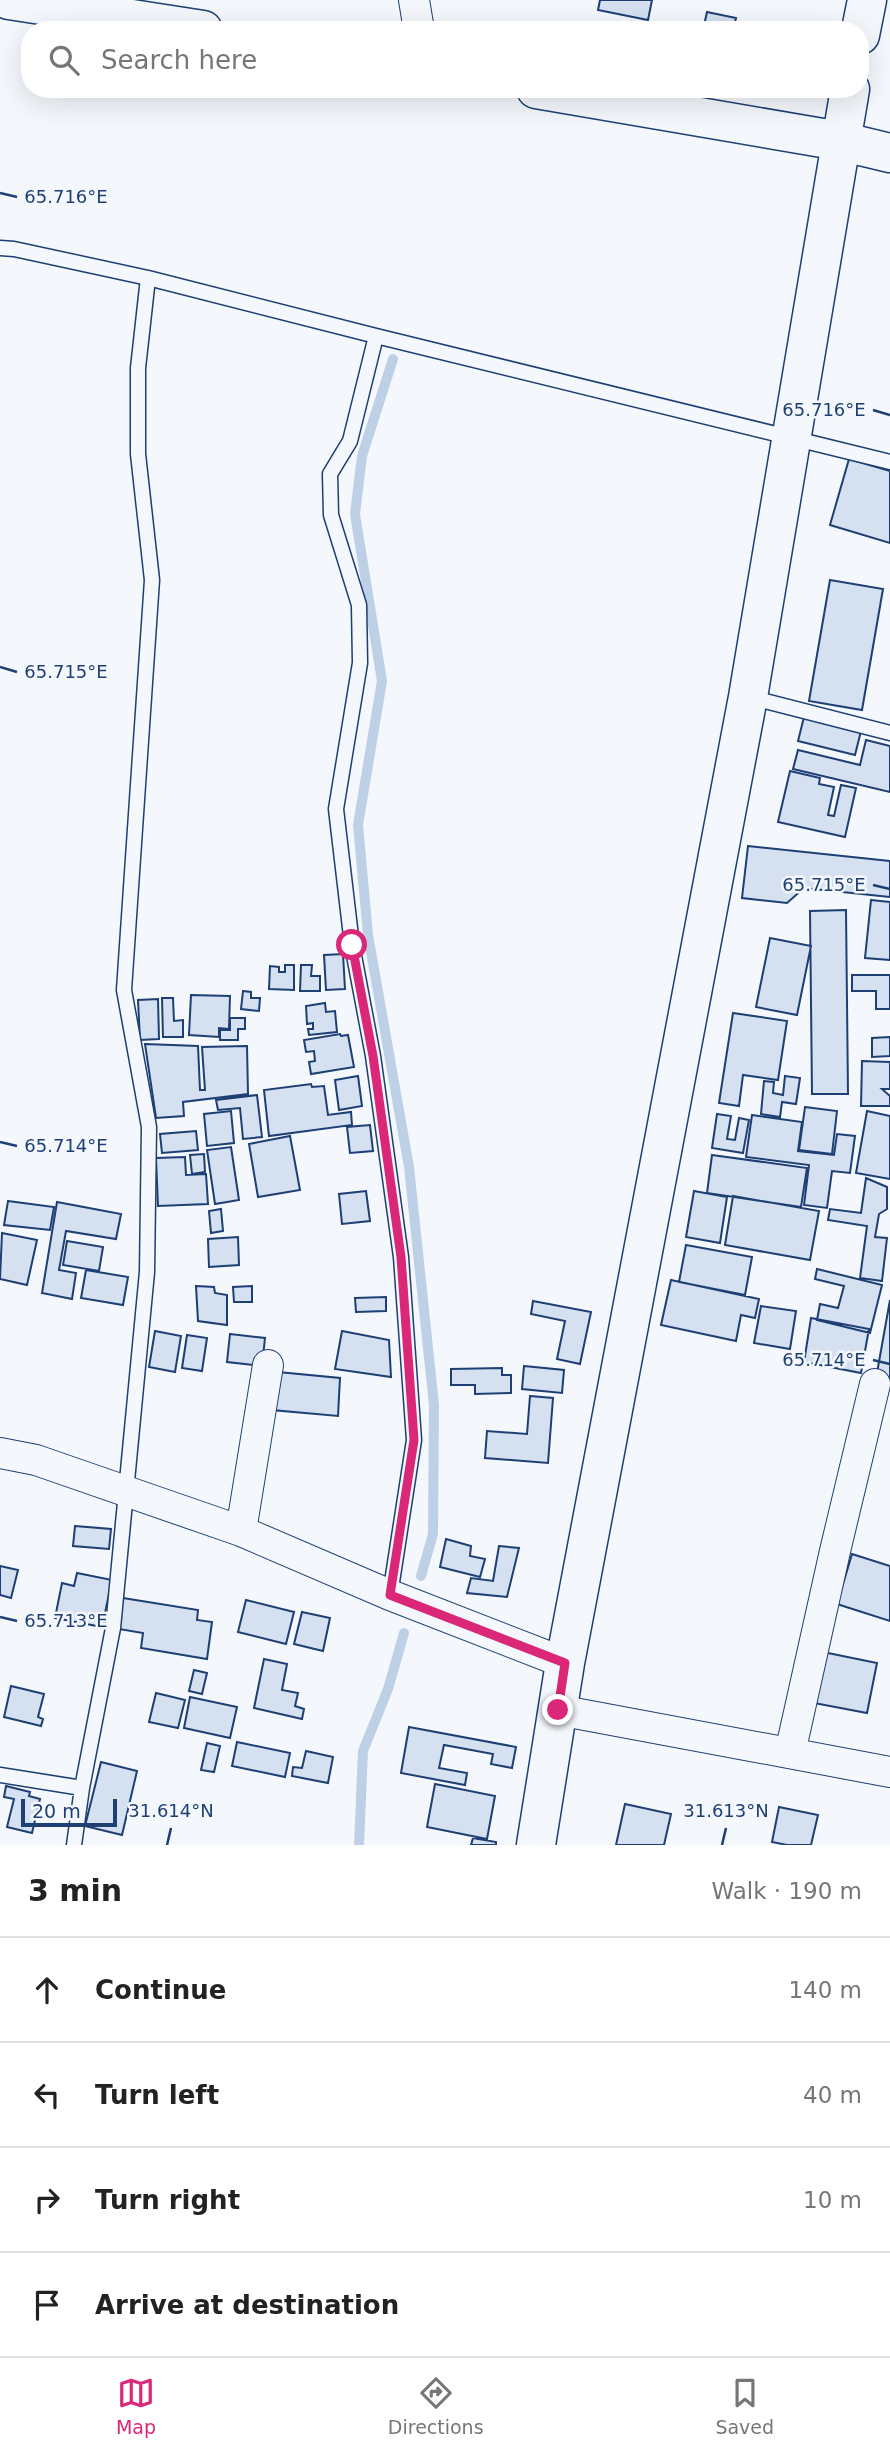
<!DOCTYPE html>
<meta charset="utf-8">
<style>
body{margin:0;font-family:"DejaVu Sans",sans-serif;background:#f6f6f6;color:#222}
.scale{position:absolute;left:21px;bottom:18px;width:96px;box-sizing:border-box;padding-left:7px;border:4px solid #1d3f73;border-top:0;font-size:19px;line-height:24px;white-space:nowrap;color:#1d3f73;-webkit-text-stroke:5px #f4f7fb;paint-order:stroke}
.stop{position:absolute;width:21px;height:21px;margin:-16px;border:5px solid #db2777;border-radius:50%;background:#fff}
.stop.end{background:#db2777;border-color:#fff;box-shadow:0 2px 7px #0008}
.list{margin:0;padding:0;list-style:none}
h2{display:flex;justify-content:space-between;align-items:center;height:91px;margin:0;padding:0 28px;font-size:30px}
h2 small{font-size:23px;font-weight:400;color:#767676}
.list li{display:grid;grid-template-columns:46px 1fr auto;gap:21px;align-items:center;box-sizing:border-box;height:105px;padding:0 28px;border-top:2px solid #e0e0e0}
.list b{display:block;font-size:26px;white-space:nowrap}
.list em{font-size:23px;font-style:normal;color:#767676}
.icon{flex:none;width:38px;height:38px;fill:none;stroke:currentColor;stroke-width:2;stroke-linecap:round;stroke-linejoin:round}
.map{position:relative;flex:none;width:890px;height:1845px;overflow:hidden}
.search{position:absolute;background:#fff;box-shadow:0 7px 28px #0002;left:21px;right:21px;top:21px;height:77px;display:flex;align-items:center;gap:18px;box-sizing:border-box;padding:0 24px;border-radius:28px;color:#767676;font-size:26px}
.sheet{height:511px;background:#fff}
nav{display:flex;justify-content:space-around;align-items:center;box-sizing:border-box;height:98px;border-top:2px solid #e0e0e0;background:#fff;font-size:19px;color:#767676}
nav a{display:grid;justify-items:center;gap:4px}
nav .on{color:#db2777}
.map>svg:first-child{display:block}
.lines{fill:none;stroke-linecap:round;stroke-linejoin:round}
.stream{stroke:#bed0e5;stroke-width:10}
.building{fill:#d5e0f0;stroke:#1d3f73;stroke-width:2}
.service-casing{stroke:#1d3f73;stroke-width:17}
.minor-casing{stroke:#1d3f73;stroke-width:32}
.secondary-casing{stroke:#1d3f73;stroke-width:41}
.service{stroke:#f4f7fb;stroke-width:14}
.minor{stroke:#f4f7fb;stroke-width:30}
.secondary{stroke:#f4f7fb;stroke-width:38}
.route{stroke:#db2777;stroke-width:9}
.ticks{fill:none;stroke:#1d3f73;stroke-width:2.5}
.ticks-label{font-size:18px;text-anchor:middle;fill:#1d3f73;stroke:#f4f7fb;stroke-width:5;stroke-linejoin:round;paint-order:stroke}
</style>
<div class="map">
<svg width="890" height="1845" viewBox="0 0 890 1845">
<rect width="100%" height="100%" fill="#f4f7fb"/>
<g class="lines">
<path class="stream" d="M393,359L362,456L355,514L382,681L358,825L368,935L409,1167L434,1405L433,1534L421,1576
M359,1845L363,1751L388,1689L404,1633"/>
</g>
<path class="building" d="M600,0H652L648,20L598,10Z
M707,12L736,18L733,30H703Z
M849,459L890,471V543L830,525Z
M830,580L883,589L862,710L809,701Z
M806,709L863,723L855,755L798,741Z
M866,740L890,746V792L793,769L798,750L860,765Z
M790,771L820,778L819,784L834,787L828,815L834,816L841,785L856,788L845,837L778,822Z
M748,846L890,861V897L804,888L787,903L742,898Z
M871,900L890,902V960L865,958Z
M846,910L848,1094H812L810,911Z
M770,938L811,946L797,1015L756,1007Z
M343,954L345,989L326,990L324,955Z
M285,965H294V990L269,989L270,966L279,967V972H285Z
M301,965H312L311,976H320V991H300Z
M852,975H890V1009H876V991H852Z
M243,991L251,992V998H260L259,1011L241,1009Z
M191,995L230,996L229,1029L219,1028V1037L189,1035Z
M162,998H173L174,1021L183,1020V1037H163Z
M158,999L159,1039L140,1040L138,1000Z
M325,1003L326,1012L335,1011L337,1032L309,1035L308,1029H313V1023L307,1024L306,1006Z
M733,1013L787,1021L778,1080L743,1075L739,1106L719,1103Z
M230,1018H245V1029H238V1040H220V1030H230Z
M340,1034L341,1036L348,1035L354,1067L311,1074L309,1062L315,1061L314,1051L306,1052L304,1040Z
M890,1037V1056L872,1057V1038Z
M145,1044L198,1046L200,1090H205L202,1047L247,1046L248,1094L183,1102L184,1116L156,1118Z
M862,1061L890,1062V1089H882L890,1096V1106H861Z
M358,1076L362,1106L339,1110L335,1080Z
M785,1076L800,1078L796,1104L782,1102L780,1117L761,1114L764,1081L774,1082L773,1093L783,1095Z
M311,1084L312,1087L324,1086L328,1115L351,1112L352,1125L269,1136L264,1090Z
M257,1095L262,1137L243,1139L240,1108L218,1110L216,1100Z
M805,1107L837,1111L832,1154L799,1150Z
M231,1111L234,1143L207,1146L204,1114Z
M867,1111L890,1116V1179L856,1173Z
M717,1114L731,1116L727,1139L735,1140L739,1118L749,1120L743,1153L712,1148Z
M752,1115L802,1122L798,1151L834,1155L837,1134L855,1136L850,1173L832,1171L827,1208L804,1205L809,1165L746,1157Z
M370,1125L373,1151L350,1153L347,1127Z
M196,1131L198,1150L162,1153L160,1134Z
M290,1136L300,1190L258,1197L249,1144Z
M231,1147L239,1200L215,1204L207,1150Z
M204,1154L205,1172L192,1174L190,1155Z
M712,1155L807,1168L801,1207L707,1193Z
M185,1157L186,1175L206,1174L208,1204L158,1206L156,1158Z
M866,1178L887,1187V1209L879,1214L875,1237L887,1238L882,1281L860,1278L867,1226L828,1220L830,1209L861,1213Z
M366,1191L370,1221L342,1224L339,1194Z
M694,1191L727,1197L720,1243L686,1237Z
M733,1196L819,1211L810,1260L725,1245Z
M8,1201L54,1207L50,1230L4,1225Z
M57,1202L121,1214L116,1239L66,1231L59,1270L76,1273L72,1299L42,1293Z
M221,1209L223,1231L211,1233L209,1211Z
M2,1233L37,1240L27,1285L0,1279Z
M238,1237L239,1265L209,1267L208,1239Z
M67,1241L103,1247L99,1271L63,1265Z
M686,1245L752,1257L745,1295L679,1282Z
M817,1269L882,1285L870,1333L817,1320L820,1304L838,1308L844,1286L815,1279Z
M86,1270L128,1277L123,1305L81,1298Z
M671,1280L759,1299L755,1318L741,1315L736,1341L661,1325Z
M196,1286L214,1287L215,1293L227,1295V1325L198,1321Z
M252,1286V1302H234L233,1287Z
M386,1297V1311L356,1312L355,1298Z
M890,1300V1387L875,1384Z
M533,1301L591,1312L580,1364L557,1359L565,1321L531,1314Z
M761,1306L796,1311L790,1349L754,1343Z
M811,1318L869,1329L861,1373L804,1362Z
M155,1331L181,1336L175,1372L149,1367Z
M342,1331L389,1340L391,1377L335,1369Z
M230,1334L265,1338L262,1366L227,1362Z
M187,1335L207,1338L202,1371L182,1368Z
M524,1366L564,1370L562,1393L522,1389Z
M502,1368V1375H511V1393L475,1394V1385H451V1369Z
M278,1372L340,1378L338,1416L272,1410Z
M530,1396L553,1398L548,1463L485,1458L487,1431L527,1434Z
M75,1526L111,1529L109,1549L73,1546Z
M446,1539L471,1546L470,1556L485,1559L480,1577L440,1567Z
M499,1546L519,1548L507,1597L467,1593L471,1578L493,1581Z
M852,1554L890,1566V1621L837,1604Z
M0,1566L18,1570L11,1598L0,1595Z
M77,1573L112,1580L102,1627L55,1618L62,1583L74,1586Z
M123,1598L198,1610L197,1620L212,1622L207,1659L141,1648L143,1633L119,1629Z
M246,1600L294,1612L286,1644L238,1632Z
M302,1612L330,1618L323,1651L294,1644Z
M823,1652L877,1663L867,1713L814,1703Z
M264,1659L287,1664L282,1690L298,1693L295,1706L304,1709L302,1719L254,1708Z
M194,1670L207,1673L202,1694L189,1691Z
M11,1686L44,1694L38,1717L43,1719L41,1726L4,1717Z
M156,1693L185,1700L178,1728L149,1722Z
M190,1697L237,1707L230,1738L184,1728Z
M409,1727L516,1747L512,1768L491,1764L493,1754L444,1745L439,1768L467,1773L465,1785L401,1773Z
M237,1742L290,1753L285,1777L232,1766Z
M207,1743L220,1746L214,1772L201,1770Z
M306,1751L333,1757L328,1783L292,1776L293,1767L302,1768Z
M101,1762L137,1771L122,1835L85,1826Z
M435,1784L495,1796L487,1839L427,1827Z
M6,1786L30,1792L29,1796L40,1799L32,1833L7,1827L14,1799L4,1797Z
M625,1804L671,1814L664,1845H616Z
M779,1807L818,1815L811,1845H787L772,1842Z
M473,1838L496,1842V1845H471Z"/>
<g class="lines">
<defs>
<path id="service" d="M0,248L14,249L148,278L376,336L890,462
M376,336L350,441L330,474L331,515L359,605L360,663L336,809L352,945L373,1056L401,1257L414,1440L390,1595
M749,697L890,733
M0,1775L82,1788
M74,1845L82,1788L113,1628L147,1272L149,1127L124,990L152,580L138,454V368L148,278"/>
<path id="minor" d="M414,0L419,30
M0,1453L36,1460L241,1531L390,1595L565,1663
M241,1531L268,1365
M558,1710L890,1772
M790,1753L835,1551L875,1384"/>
<path id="secondary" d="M9,0L203,30
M860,35L867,0
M536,89L840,141L890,153
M536,1845L565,1663L748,697L850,89"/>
</defs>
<use href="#service" class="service-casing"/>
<use href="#minor" class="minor-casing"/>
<use href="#secondary" class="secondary-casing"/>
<use href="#service" class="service"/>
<use href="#minor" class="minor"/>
<use href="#secondary" class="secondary"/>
</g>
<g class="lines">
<path class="route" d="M352,945L373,1056L401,1257L414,1440L390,1595L565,1663L558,1710"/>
</g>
<path class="ticks" d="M0,193L17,197M873,410L890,415M0,667L17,672M873,885L890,889M0,1142L17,1146M873,1360L890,1364M0,1617L17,1621M167,1845L171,1828M722,1845L726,1828"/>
<g class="ticks-label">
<text x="66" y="203">65.716°E</text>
<text x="824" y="416">65.716°E</text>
<text x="66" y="678">65.715°E</text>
<text x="824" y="891">65.715°E</text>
<text x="66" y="1152">65.714°E</text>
<text x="824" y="1366">65.714°E</text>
<text x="66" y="1627">65.713°E</text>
<text x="171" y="1817">31.614°N</text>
<text x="726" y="1817">31.613°N</text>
</g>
</svg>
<div class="scale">20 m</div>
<div class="stop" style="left:352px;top:945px"></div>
<div class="stop end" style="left:558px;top:1710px"></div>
<div class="search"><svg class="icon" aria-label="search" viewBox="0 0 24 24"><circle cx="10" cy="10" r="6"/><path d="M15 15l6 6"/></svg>Search here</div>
</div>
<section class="sheet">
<h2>3 min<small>Walk · 190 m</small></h2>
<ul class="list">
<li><svg class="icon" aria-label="ahead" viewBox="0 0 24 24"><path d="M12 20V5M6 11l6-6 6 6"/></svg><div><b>Continue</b></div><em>140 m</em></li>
<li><svg class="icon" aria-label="left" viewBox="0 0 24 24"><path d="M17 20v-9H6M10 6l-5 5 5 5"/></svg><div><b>Turn left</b></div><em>40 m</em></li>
<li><svg class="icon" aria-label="right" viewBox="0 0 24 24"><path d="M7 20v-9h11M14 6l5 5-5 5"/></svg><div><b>Turn right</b></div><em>10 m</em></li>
<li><svg class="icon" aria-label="arrive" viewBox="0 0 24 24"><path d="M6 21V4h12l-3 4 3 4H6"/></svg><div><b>Arrive at destination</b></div></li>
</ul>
</section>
<nav>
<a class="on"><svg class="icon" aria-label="map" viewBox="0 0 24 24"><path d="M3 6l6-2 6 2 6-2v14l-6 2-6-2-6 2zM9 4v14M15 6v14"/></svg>Map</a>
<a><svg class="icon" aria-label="directions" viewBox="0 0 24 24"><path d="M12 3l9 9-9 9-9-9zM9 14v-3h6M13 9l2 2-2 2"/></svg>Directions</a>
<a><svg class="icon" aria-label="saved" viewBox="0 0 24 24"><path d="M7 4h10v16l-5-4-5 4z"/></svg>Saved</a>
</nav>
